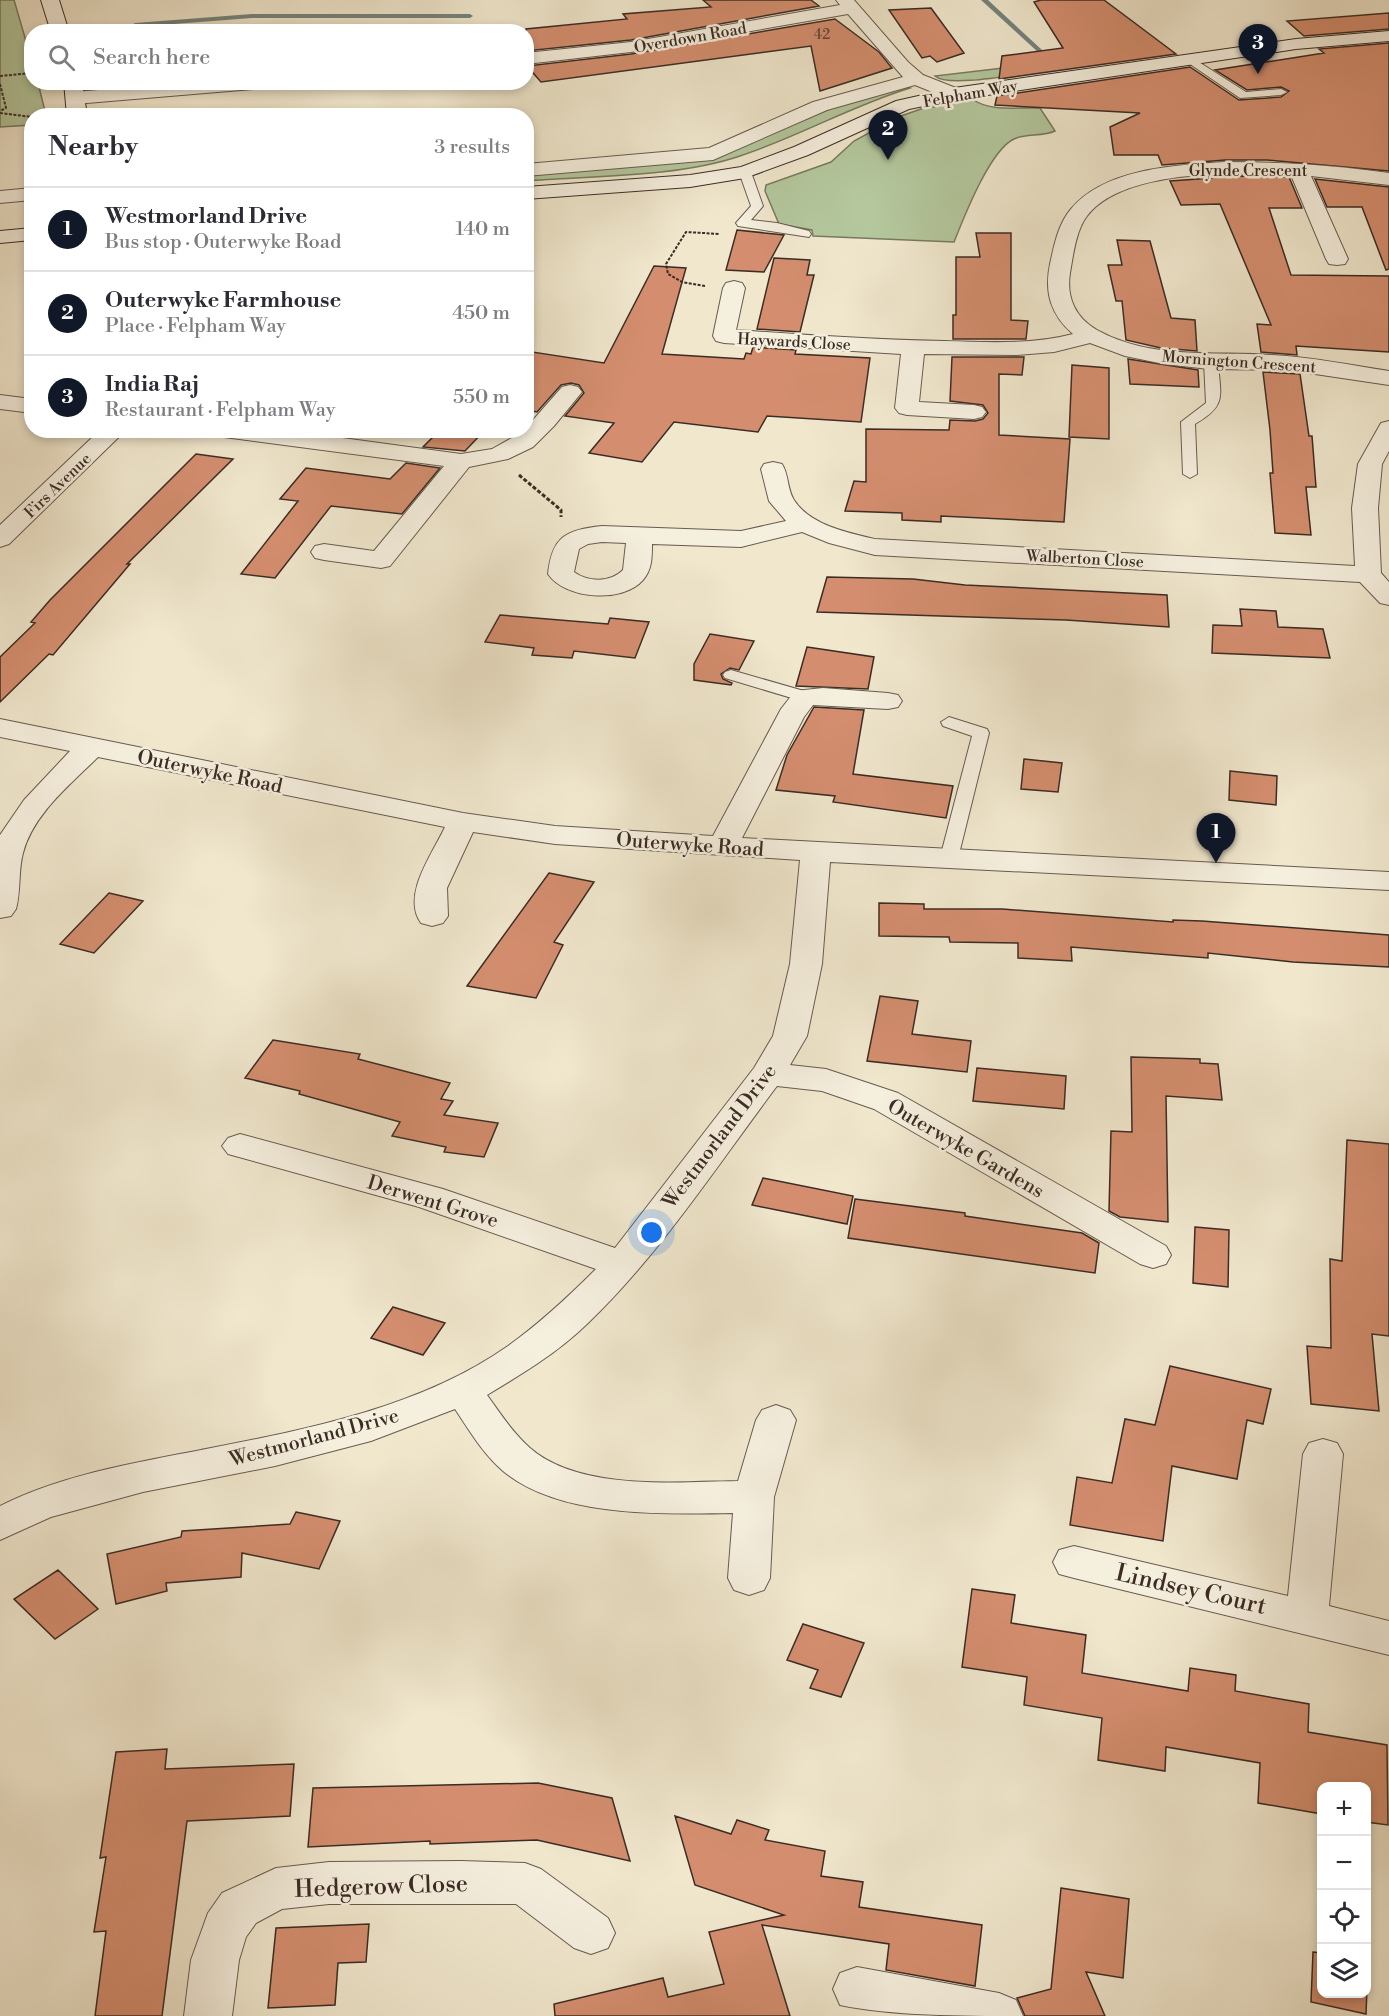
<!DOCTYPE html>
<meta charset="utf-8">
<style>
body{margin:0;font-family:"Libre Bodoni",serif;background:#f7f7f7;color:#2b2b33}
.controls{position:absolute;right:18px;bottom:18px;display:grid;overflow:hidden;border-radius:12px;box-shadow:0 3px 9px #0003}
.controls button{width:54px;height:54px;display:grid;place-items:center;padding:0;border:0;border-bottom:2px solid #e1e1e2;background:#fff;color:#2b2b33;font:30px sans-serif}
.you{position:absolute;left:652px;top:1233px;width:21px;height:21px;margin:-15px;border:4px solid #fff;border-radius:50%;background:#1a73e8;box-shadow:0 0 0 9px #1a73e833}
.badge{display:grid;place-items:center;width:39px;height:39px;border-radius:50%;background:#111827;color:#fff;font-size:20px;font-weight:700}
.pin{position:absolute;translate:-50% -50px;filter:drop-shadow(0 2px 3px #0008)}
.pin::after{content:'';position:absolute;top:32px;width:21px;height:18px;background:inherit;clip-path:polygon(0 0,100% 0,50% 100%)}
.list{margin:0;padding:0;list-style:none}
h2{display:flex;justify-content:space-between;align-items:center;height:78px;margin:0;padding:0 24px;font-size:26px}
h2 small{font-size:20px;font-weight:400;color:#7c7c81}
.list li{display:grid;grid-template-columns:39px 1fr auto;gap:18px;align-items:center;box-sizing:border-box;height:84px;padding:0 24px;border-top:2px solid #e1e1e2}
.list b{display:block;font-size:22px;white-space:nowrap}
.list p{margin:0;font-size:20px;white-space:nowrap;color:#7c7c81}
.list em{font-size:20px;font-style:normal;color:#7c7c81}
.icon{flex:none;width:33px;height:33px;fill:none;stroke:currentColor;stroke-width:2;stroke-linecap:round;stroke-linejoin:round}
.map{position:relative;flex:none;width:1389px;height:2016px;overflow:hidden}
.search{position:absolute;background:#fff;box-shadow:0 3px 9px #0003;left:24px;top:24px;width:510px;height:66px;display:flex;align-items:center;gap:15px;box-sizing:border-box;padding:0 21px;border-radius:24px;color:#7c7c81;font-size:22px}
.panel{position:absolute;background:#fff;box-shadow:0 3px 9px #0003;left:24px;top:108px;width:510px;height:330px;border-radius:24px}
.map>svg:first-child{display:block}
.green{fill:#b4c79d;stroke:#787a61;stroke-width:1.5}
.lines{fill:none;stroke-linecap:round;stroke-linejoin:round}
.stream{fill:#74847e;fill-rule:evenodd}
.building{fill:#d48e6f;stroke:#3b2c25;stroke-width:1.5}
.lane-casing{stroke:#685b4f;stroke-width:2}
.street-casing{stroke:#685b4f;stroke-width:2}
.secondary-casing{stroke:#3b2c25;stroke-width:2}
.path-far1{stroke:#3b2c25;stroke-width:2;stroke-dasharray:3 1.5;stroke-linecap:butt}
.path{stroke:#3b2c25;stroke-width:3;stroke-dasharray:4 2;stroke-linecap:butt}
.lane{fill:#f5efde;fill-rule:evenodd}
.street{fill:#f5efde;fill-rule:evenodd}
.secondary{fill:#f5efde;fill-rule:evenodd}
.labels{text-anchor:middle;stroke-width:5;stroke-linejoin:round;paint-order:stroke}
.far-number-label{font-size:14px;fill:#614438}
.far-street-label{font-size:16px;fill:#3b2c25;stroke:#f5efde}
.street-label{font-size:20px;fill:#3b2c25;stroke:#f5efde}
.near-street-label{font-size:24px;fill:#3b2c25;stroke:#f5efde}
</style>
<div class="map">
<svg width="1389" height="2016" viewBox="0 0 1389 2016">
<rect width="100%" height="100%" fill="#f0e7cd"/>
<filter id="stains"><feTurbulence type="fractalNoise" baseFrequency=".00333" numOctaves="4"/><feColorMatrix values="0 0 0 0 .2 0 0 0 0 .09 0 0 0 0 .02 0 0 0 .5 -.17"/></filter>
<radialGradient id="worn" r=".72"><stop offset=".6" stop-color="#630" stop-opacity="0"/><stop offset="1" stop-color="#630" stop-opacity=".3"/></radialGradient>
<path class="green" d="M0,0H14L31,58L32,82L38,83L46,115L32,116L31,125L0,127Z
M1028,65L1035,72C1016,74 948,88 935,76Z
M905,86L910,88C851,106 798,137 740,156C679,177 592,176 527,181V171L715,156L832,108Z
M974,100C990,112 1020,107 1040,108L1055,131C1042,137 1026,133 1014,139C990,150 964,217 954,242L813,236L812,230L779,224L765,191L766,185L831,162L854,141L898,117L921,109Z"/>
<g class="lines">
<path class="stream" d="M981,0H988L1054,61V63H1050Z
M252,14H470L473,16L470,18H252L135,27L132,25L135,23Z"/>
</g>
<path class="building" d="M703,0H811L819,6L631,40L526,51V29L627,19L623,14L711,7Z
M1041,0H1104L1176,54L999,79L1002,56L1063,48L1034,2Z
M931,8L964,53L937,62L930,56L922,58L889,10Z
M1389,13V29L1304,36L1287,21Z
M835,19L879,52L892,68L820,91L811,46L541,82L527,66L631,54Z
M1389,43V171L1267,160H1225L1162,165L1158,155H1114L1110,127L1140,113L995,105L997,96L1190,67L1239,100L1281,97L1289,91L1281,87L1247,90L1215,70L1324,53L1319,49Z
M1241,176L1289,177L1302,208H1269L1291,275L1389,276V352L1296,346L1297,355L1261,352L1257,324L1271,325L1220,204L1181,205L1170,181Z
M1315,179L1389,187V269L1386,270L1362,207H1327Z
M737,230L784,235L764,272L726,270Z
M976,233H1011V320L1028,321L1026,339H953V315H956V257H980Z
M1117,240L1150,241L1171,318L1195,320L1197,351L1161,348L1126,340L1122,301H1116L1108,265H1122Z
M774,258L810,260L807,275H814L800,332L757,329Z
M654,266L686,268L662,354L744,359L746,353L751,354L753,347L796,350L795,354L870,358L861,422L767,416L758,432L674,422L642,462L589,453L614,423L565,416L584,393L579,385L571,383L561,385L537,412L526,410V351L604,363Z
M952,357H1024L1022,375L999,374V435L1070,439L1064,522L941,516V522L902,520V513L845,511L854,481L866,482V429L949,430L950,420L975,421L983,419L988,413L983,405L950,401Z
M1128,359L1198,370L1199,387L1130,384Z
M1072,365L1109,368V439L1069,437Z
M1263,372L1300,374L1309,436H1312L1316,487H1306L1311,535L1275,533L1270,473H1273L1270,430Z
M440,430H485L465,451L423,447Z
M196,454L233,459L127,564H130L53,655L49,654L0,702V657L35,623L31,622L50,600Z
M406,463L440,468L402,514L331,506L275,578L241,574L298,501L280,499L306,468L390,479Z
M827,577L913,579L965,585L1167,595L1169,627L1066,620L817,612Z
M1240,609L1276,611L1278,627L1323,629L1330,658L1212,653L1213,625L1242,626Z
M500,615L608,624L610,618L649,622L635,658L574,651L572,658L532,655L534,648L485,642Z
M710,634L754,641L739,670L730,668L721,674L723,679L732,683L731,685L694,680V664Z
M807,647L874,657L868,689L796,686Z
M814,707L864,710L853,774L953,786L946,818L833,802L835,796L776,790L787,755Z
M1024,759L1062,763L1058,792L1021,789Z
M1230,771L1277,776L1276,805L1229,800Z
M549,873L594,882L554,942L563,945L536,998L467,986Z
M109,893L143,901L94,953L60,944Z
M879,903L924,904V909H1002L1173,922V920L1202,921L1389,935V967L1293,962L1208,953V958L1071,947L1072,961L1018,958V943L950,942L949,937L879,936Z
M880,996L918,1001L912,1034L971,1041L967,1072L867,1061Z
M273,1040L360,1054L358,1059L450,1083L441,1099L453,1101L444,1115L498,1123L484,1157L444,1152L446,1147L392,1136L400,1122L299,1094L300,1091L245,1078Z
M1131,1057L1200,1059V1063L1218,1064L1222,1100L1166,1096L1168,1222L1120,1217L1109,1211L1111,1131L1132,1132Z
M977,1068L1066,1076L1064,1109L973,1101Z
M1347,1140L1389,1144V1336L1372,1334L1379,1411L1311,1404L1307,1346L1331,1348L1330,1259L1342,1261Z
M763,1178L853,1196L847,1224L752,1205Z
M855,1199L965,1213V1216L1082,1233L1099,1243L1095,1273L848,1238Z
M1195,1227L1229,1230L1228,1287L1193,1283Z
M393,1307L445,1323L423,1355L371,1338Z
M1170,1366L1271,1389L1263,1424L1247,1420L1237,1479L1172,1466L1163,1541L1070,1525L1077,1477L1112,1483L1125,1419L1155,1425Z
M296,1512L340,1521L319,1569L242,1553L241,1577L166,1583L167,1591L116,1604L107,1554L181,1537L182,1531L290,1524Z
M58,1570L98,1609L55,1639L14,1599Z
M972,1589L1015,1595L1011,1623L1086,1635L1082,1673L1188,1691L1190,1668L1236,1675L1235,1691L1309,1704L1308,1732L1387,1745L1388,1825L1366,1822V1786H1322V1814L1258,1803L1260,1763L1166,1747L1165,1771L1098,1760L1102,1718L1024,1705L1027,1677L962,1667Z
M803,1624L864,1643L841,1697L810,1688L818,1670L787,1660Z
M167,1749L165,1769L294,1764L290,1816L187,1821L162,2016H95L106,1931L94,1932L106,1857L100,1858L116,1752Z
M538,1783L612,1798L630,1861L537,1840L430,1844V1841L308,1847L313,1788Z
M675,1816L731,1834L737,1820L769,1830L765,1840L825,1851L821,1876L863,1882L859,1907L982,1925L975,1986L886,1970L889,1944L762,1925L790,2016H555L554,2004L663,1978L668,1997L724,1984L709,1932L784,1915L695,1885Z
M1061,1888L1129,1899L1123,1978L1086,1972L1105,2016H1025L1017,1998L1051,1989Z
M369,1924L366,1962L338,1963L335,2005L268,2008L276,1928Z
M1313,1952L1322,1953V1994H1366L1368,1963L1366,2014L1311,2002Z"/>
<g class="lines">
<defs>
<path id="lane" d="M1191,57L1246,92L1281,89L1287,92L1281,95L1240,98L1187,62L1186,60Z
M745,168L751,172L763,206L751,220L777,223L809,231L811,234L809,237L738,226L736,223L751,206L739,172Z
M1211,358L1218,362C1220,396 1228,405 1195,424L1197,474L1190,478L1183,474L1181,422L1206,403L1204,362Z
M731,670L811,693L813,697L805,702L725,678L723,675L725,672Z
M949,717L987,729L989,733L958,858L955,862H943L940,858L972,736L943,726L941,722Z"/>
<path id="street" d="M836,0H854L908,62L923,75L961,90L963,94L961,98H947L915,85L827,110L713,160L526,176V164L709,148L813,102L903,77L848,14L631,52L526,64V53L631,42L840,5Z
M193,82H275L273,86L266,88L75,104L68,102L66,98L68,94L75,92Z
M1225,162C1281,162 1334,165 1389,173V185L1311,176L1348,259L1345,264L1337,265L1329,264L1326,259L1291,175C1237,172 1123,169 1087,216C1076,230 1073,256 1070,273C1066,298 1076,318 1097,330C1151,360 1213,351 1272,355C1311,357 1350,365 1389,371V385L1288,370L1209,369L1164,364L1125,356L1090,343L1054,352L1017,355L924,354L919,402L974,405L982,407L986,412L982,417L974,419L907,415L899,413L895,408L901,354L724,343L716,341L713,336L723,288L726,283L734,281L742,283L745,288L736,330C806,335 875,340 944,341C987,342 1031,345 1073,334C1051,315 1044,293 1050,264C1054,246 1058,224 1071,209C1105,168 1177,165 1225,162Z
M32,188V200L0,203V191Z
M570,385L578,387L582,392L554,426L533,447L508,459L469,467L390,566L381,568L324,560L315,558L311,552L315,546L324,544L374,551L444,466L224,437L215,435L212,430H283L461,454L492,449L526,430V428L562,387Z
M0,395L32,399V413L0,409Z
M1389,421V451L1382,464L1378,508L1381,573L1389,582V605L1380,603L1360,582L875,555L829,543L802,532L741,547L652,544C652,557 652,570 643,580C622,604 565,599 548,574C552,536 566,530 602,526L741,531L786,521L769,501L761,469L764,464L773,462L782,464C789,475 787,489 794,500C810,525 848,533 875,539L1355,566L1352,508L1358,464L1381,423ZM602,542L626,543L623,570C610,583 588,582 574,572L579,549L588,544Z
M100,430H126L9,544L0,547V525Z
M823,688L888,693L898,695L902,701L898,707L888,709L813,705L804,717L742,838L1389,872V890L830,862L822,964L807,1036L790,1065L826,1069L898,1093L1166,1246L1171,1255L1166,1264L1153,1268L1140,1264L874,1109L822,1091L777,1086C716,1167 660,1254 587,1324C557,1353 522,1374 487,1395C500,1413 513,1433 530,1448C579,1491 677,1482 738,1481L756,1420L762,1410L776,1405L790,1410L796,1420L774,1497L770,1578L764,1590L749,1595L734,1590L728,1578L733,1513C662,1514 560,1518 503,1471C483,1454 469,1430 455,1409L371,1441L275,1466L143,1492L51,1517L0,1540V1506C61,1475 134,1463 201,1450C304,1430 420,1408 508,1346C540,1323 568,1297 596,1269L419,1207L228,1154L222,1146L228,1138L240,1134L443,1189L615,1248L754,1068L773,1036L790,964L800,860L555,844L473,832L447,888L448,916L443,923L432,926L421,923C401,895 433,853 445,827L98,757C71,784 33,814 23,853C18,871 21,891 16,909L11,916L0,918V835L24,800L70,751L0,737V719L463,813L555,826L713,836L781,709L795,691Z
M1323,1439L1337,1443L1343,1454L1329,1606L1389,1621V1655L1074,1578L1059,1574L1053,1562L1059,1550L1074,1546L1288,1596L1303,1454L1309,1443Z
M461,1861L525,1863L541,1869L608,1918L615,1933L608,1948L591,1954L574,1948L516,1904H329L282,1909L256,1923L246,1937L239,1960L232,2016H184L191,1960L208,1913L222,1893L276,1868L329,1862Z
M857,1967L999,1993L1016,2000L1023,2016C968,2016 891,2016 840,2005L833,1989L840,1973Z"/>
<path id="secondary" d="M41,0H59L69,32H51Z
M1389,31V41L1296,49L954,100L909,109L808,155L745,178L690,187L526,199V187L690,175L741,167L794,147L896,101L954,88L1296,39Z
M64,82H82L87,116H67Z
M32,228V240L0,243V231Z"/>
</defs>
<use href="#lane" class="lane-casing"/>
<use href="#street" class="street-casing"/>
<use href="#secondary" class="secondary-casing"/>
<path class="path-far1" d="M0,76L32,73
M0,84L6,108L0,111
M0,113L32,117
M705,286L682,282L668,274L666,264L686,232L720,234"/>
<path class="path" d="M519,475L561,510V517"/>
<use href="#lane" class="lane"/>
<use href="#street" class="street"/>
<use href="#secondary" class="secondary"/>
</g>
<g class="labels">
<g class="far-number-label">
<text x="822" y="39">42</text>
</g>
<g class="far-street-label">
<text transform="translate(690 37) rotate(-10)" y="6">Overdown Road</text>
<text transform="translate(970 93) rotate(-10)" y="6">Felpham Way</text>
<text x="1248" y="176">Glynde Crescent</text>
<text transform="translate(794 341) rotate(3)" y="6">Haywards Close</text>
<text transform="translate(1239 361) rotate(4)" y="6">Mornington Crescent</text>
<text transform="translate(57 485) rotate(-44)" y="6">Firs Avenue</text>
<text transform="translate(1085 558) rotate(3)" y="6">Walberton Close</text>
</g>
<g class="street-label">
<text transform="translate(210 771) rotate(12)" y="7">Outerwyke Road</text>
<text transform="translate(690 844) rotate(4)" y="7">Outerwyke Road</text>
<text transform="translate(719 1136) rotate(-53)" y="7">Westmorland Drive</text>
<text transform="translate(966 1148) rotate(30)" y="7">Outerwyke Gardens</text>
<text transform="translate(433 1201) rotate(17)" y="7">Derwent Grove</text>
<text transform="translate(314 1437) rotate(-15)" y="7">Westmorland Drive</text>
</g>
<g class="near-street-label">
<text transform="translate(1191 1589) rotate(13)" y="8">Lindsey Court</text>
<text transform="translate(381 1886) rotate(-2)" y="8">Hedgerow Close</text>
</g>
</g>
<rect width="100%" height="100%" filter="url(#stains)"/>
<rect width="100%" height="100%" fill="url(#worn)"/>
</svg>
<div class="controls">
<button>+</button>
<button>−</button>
<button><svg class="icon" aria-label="locate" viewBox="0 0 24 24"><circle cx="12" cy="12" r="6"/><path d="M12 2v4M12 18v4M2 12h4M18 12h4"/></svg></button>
<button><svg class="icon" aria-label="layers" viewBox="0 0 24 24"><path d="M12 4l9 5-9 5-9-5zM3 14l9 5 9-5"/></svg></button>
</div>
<div class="you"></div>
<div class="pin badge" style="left:1216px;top:863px">1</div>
<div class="pin badge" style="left:888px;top:160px">2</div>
<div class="pin badge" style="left:1258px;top:74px">3</div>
<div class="search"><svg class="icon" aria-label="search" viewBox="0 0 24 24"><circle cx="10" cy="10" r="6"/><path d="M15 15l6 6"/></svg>Search here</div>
<section class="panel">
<h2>Nearby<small>3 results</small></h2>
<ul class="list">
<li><span class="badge">1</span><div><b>Westmorland Drive</b><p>Bus stop · Outerwyke Road</p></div><em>140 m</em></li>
<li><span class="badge">2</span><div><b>Outerwyke Farmhouse</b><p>Place · Felpham Way</p></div><em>450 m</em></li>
<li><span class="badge">3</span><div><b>India Raj</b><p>Restaurant · Felpham Way</p></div><em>550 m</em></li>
</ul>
</section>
</div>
